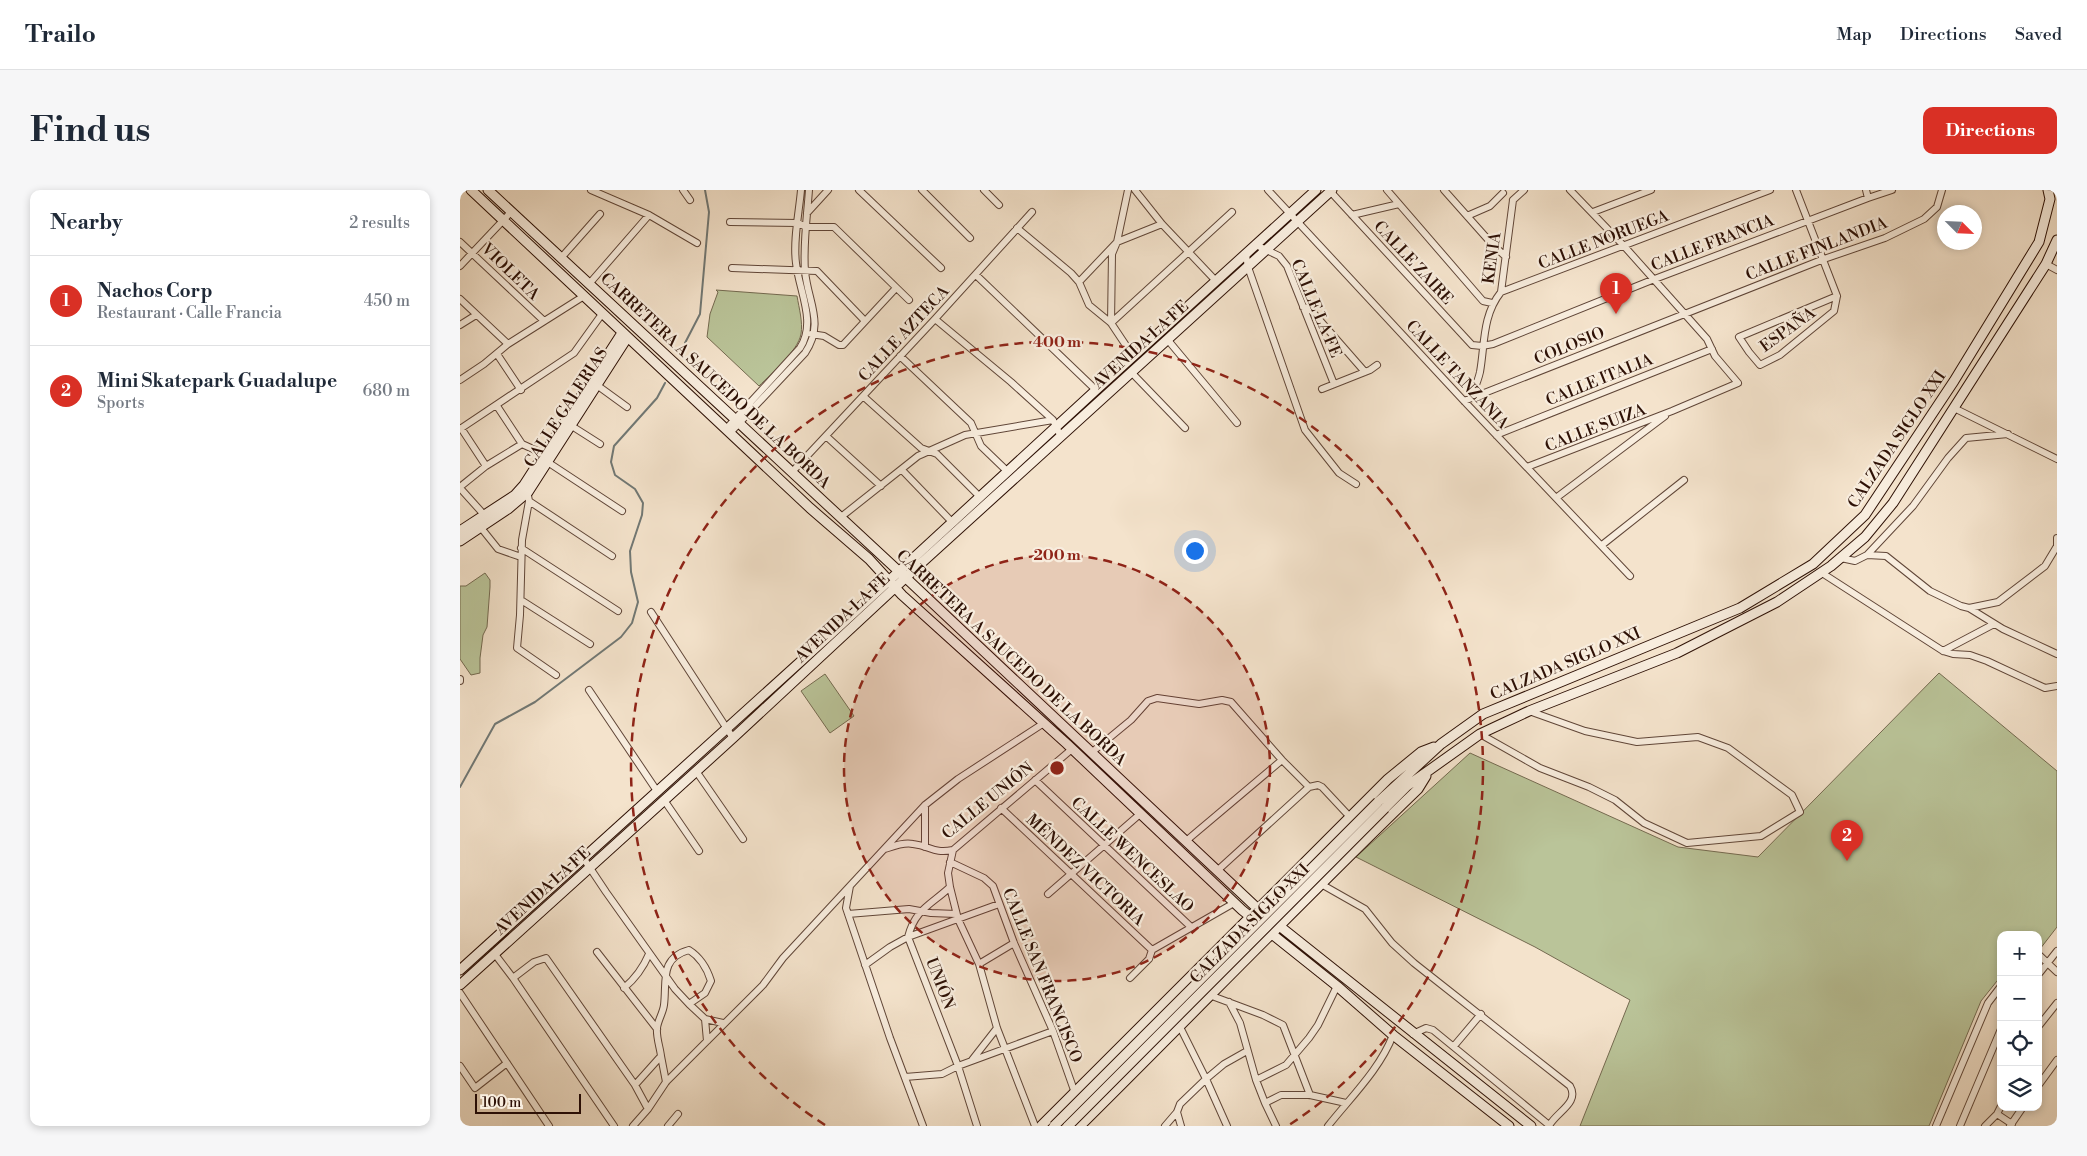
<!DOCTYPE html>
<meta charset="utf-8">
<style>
body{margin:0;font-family:"Libre Bodoni",serif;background:#f6f6f7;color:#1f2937}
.controls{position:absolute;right:15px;bottom:15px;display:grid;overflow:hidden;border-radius:10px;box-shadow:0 2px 8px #0003}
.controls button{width:45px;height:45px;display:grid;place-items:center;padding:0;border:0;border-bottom:1px solid #e0e1e3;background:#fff;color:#1f2937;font:25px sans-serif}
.compass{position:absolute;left:1477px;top:15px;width:45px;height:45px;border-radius:50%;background:#fff;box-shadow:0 2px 8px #0003;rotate:114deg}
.scale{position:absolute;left:15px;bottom:12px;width:106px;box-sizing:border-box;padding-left:5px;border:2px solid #2e1106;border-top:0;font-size:14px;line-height:18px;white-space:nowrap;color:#2e1106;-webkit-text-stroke:4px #f8edde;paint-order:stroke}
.you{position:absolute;left:734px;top:360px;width:18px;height:18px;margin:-12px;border:4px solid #fff;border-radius:50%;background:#1a73e8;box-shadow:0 0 0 8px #1a73e833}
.badge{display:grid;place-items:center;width:32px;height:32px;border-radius:50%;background:#d93025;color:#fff;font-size:16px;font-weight:700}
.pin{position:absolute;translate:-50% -41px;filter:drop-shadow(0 1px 2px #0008)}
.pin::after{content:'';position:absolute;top:26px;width:18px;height:15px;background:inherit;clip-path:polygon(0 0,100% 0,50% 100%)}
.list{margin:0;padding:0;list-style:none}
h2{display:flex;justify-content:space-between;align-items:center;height:65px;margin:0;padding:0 20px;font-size:21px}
h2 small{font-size:16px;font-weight:400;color:#747a83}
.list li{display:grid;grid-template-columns:32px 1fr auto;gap:15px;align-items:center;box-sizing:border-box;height:90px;padding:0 20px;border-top:1px solid #e0e1e3}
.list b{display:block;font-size:19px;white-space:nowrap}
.list p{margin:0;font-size:16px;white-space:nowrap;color:#747a83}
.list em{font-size:16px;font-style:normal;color:#747a83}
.icon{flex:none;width:28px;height:28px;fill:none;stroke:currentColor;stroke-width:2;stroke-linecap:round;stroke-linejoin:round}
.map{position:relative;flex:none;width:1597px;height:936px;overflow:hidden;border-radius:10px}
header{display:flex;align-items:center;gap:30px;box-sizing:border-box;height:70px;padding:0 25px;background:#fff;border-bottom:1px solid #e0e1e3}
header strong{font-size:24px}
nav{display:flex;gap:28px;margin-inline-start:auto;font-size:18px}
.intro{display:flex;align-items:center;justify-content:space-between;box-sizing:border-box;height:120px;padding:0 30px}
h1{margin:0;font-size:35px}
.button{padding:12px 22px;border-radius:10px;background:#d93025;color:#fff;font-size:18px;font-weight:700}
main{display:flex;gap:30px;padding:0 30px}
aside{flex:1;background:#fff;border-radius:10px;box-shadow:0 2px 8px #0003}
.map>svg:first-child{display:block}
.green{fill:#bac499;stroke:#746a50}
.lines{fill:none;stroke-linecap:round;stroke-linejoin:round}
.stream{stroke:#717874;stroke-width:2}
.street-casing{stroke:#604638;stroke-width:8}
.secondary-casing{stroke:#2e1106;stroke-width:11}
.street{stroke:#f8edde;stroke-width:6}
.secondary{stroke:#f8edde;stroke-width:9}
.secondary-bridge-casing{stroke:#2e1106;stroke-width:11;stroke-linecap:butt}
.secondary-bridge{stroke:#f8edde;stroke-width:9}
.ring{fill:none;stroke:#8f2418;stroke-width:2.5;stroke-dasharray:9 6}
.labels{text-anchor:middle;stroke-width:4.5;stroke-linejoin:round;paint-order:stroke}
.street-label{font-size:16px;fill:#2e1106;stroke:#f8edde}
.centre{fill:#8f2418;stroke:#f8edde;stroke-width:2.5}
.ring-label{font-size:15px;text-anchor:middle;font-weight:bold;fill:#8f2418;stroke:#f8edde;stroke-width:4.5;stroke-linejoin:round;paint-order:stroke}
</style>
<header>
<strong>Trailo</strong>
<nav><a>Map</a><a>Directions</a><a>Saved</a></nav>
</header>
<div class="intro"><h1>Find us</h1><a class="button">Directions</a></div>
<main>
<aside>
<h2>Nearby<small>2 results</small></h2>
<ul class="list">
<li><span class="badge">1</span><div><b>Nachos Corp</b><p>Restaurant · Calle Francia</p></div><em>450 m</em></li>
<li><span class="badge">2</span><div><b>Mini Skatepark Guadalupe</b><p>Sports</p></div><em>680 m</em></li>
</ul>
</aside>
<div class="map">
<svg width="1597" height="936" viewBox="0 0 1597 936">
<rect width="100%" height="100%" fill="#f4e3cc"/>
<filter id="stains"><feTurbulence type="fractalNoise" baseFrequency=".004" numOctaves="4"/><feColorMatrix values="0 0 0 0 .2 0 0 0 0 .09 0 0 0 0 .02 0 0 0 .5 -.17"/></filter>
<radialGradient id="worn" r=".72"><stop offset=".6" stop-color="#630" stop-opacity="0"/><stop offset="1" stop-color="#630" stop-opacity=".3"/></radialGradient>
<path class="green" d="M256,100L337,106C339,118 343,132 341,144C338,161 311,184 299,196L247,147L250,124L258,102Z
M25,383L30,390V397L27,437L23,445L20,468V483L11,485L0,469V396H6Z
M1479,483L1597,581V737L1580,759L1578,745H1541V786L1521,811L1469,936H1120L1170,810L1075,757L896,667L1010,563L1218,657L1298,667Z
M365,484L394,526L370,543L341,501Z"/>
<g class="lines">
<path class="stream" d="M225,153L240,124L249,22L245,0
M0,597L35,534L75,512L161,447L172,433L178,412L171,382L170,361L182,325L183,313L175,299L155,285L151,272L154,256L197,208L205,193"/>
<defs>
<path id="street" d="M131,0L189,25L237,53
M223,0L230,10
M399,0L481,78
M462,0L510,48
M524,0L539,15
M675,0L702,34L756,91
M808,0L1004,211L1170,386
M869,0L1012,155L1022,156L1033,154L1192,90L1408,8
M927,0L1023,111L1032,113
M984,0L1032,54L1046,67
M1336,0L1377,106L1374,121L1320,165L1300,175L1289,162L1279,147L1377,106
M1406,0L1408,8L1432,0
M1053,10L1064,0
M1133,22L1191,0
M347,23L368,0
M892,25L939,14
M1007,26L1030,16L1043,3
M270,32L338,33L346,37H374L449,110
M557,38L611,83L619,92L629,115L651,133
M0,52L83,130
M796,55L819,66L827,76L874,194
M786,65L788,77L845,240L879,283L896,294
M101,68L140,24
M1586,74L1597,80
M0,76L51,22
M272,78L357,81L405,131
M516,85L636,200
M619,92L657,52L702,34
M129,94L189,25
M1041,102L1310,0
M0,109L48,154
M843,117L849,118L905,182
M475,129L551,192L593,230L601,247
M651,133L652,64L657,52L668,0
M0,135L16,125
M351,144L364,146L379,155H383L436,98
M707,149L777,233
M37,164L61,200
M440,166L511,233L521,256L548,282
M673,166L651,133L772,22
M671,182L725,238
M0,190L24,174L48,154L124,106
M134,193L167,217
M862,199L910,180L917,175
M403,206L461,258L477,264L520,307
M1011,208C1014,200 1018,191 1020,182C1025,154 1022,126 1041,102L1053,10
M1004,211L1364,69L1425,48L1464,29L1477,17L1482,0
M1494,218L1597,269
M107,233L140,254
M1,238L26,276
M0,239L114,163L142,124
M266,239L340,158C357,132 339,101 336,73C333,50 339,23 341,0
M270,243L345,163C365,133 348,113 345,81C343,55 347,27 349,0
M1036,245L1252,159
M366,246L421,296
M62,254L84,264
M86,271L162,321
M1067,277L1212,221L1278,193L1255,166L1247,149L1164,56L1110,0
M442,280L493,333
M332,282L475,129L572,22
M0,297L26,276L62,254L37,216
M0,298L27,328
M67,300L69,311L62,350L60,425L57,458L96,485
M1096,308L1205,226
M69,311L152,366
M381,327L458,266L505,245L593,230
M18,334L38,359L61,367
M1142,355L1224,290
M61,358L158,421
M1407,365L1453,316L1488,268L1506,248L1548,244
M1381,368L1395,371L1407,365L1426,366L1470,401L1501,416L1509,418L1543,439L1597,464
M1362,383L1483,461L1493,464L1510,465L1527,471L1585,498L1597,496
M61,410L130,454
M1509,418L1538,412L1585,376L1597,356V348
M191,422L273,548
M1483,461L1534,434
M0,489V491
M129,500L197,601
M1020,544L1080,578L1129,597L1155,610L1184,633L1227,653L1301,646L1340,622L1332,605L1268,558L1238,547L1177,552L1125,541L1069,521
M631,563L671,530L688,511L697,508L739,514L762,510L771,512L822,570L849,597L858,595L862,597L890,627
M236,581L283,649
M575,590L731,737
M204,610L239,661
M465,615V657
M541,618L692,760
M726,651L822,570
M425,659C434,656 444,652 453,654C471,656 473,664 493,660L612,559
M493,660L488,683L490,697C471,715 455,719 448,747L498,876L517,936
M124,669L146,702L215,799L229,814L245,829L263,833
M490,672L524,688L533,696L554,753L593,841L615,903
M758,680L849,597
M861,694L905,719L932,753L954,773L1110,896C1120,913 1096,922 1089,936
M390,696L386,718L430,848L463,936
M490,697L498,729L519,774L537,838L575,936
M588,704L680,624
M388,724L449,719L471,723L496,724
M137,762L197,839
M34,763L53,788L154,936
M1578,764L1597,782
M519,774L554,753
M405,775L430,757L448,747L539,714
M1578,785L1597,761
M53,788L74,772L86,768L175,895L188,919
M670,788L689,769L692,760L774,713
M164,798C176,788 183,778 189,764
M0,803L89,936
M752,806L803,825L823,835L850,905
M769,812L780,833L796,890L805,913L816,936
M245,829L247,851
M720,837L746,889L767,936
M1578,837L1597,813
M953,844L966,838L973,840L1089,935
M994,856L1021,824
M201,866C200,857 196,847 197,838C198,830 203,823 204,815C207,792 199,768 229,760C240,767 247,778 251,791L245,803L229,814
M512,870L537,838
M0,876L15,898L47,873
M445,887L482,884L498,876L593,841
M796,890L826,875L849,848L858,835L877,796
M175,895L201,866L206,892
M1578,896L1597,870
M805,913L821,905H850L886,913
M717,922L721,936
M1537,924L1541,916
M173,936L188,919L206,892L303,795L323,768L465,615L498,589L584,533
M208,936L218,924
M705,936L717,922L720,914L746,889L764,874L787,861
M868,936C891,907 920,879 933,845
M1476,936L1528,813L1541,796
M1500,936L1541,839
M1525,936L1537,924L1552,934
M1550,936L1563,917"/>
<path id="secondary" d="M11,0L350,318L409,369L442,405L607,554L782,720L877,796L933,845L1049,936
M28,0L446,388L798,719L1071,936
M0,341L55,305L64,295L162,143
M0,351L48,319L68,302L167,148
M918,612L981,554L1023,524L1280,418L1353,374L1405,325L1494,191L1579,52L1590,9L1588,0
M925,618L947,596L1020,544L1069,521L1217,463L1317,412L1371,376L1405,347L1433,313L1586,74L1597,50
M0,780L371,444L636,200L856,0
M0,795L273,548L457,377L872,0
M581,936L928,589L961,562L974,557
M620,936C733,824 843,710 958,599L966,586"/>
</defs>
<use href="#street" class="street-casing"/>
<use href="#secondary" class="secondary-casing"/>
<use href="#street" class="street"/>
<use href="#secondary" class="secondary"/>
<defs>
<path id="secondary-bridge" d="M594,936L918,612
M608,936L925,618"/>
</defs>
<use href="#secondary-bridge" class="secondary-bridge-casing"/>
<use href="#secondary-bridge" class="secondary-bridge"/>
</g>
<circle cx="597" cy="578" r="213" fill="#8f2418" fill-opacity=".12"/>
<g class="ring">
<circle cx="597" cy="578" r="213"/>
<path d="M365 935A426 426 0 1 1 829 935"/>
</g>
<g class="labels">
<g class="street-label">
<text transform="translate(1143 49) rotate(-21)" y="6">CALLE NORUEGA</text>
<text transform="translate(1252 52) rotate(-21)" y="6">CALLE FRANCIA</text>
<text transform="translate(1356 58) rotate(-21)" y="6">CALLE FINLANDIA</text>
<text transform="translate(1031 68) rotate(-82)" y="6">KENIA</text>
<text transform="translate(954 72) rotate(47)" y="6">CALLE ZAIRE</text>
<text transform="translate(51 81) rotate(44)" y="6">VIOLETA</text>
<text transform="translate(857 118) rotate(67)" y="6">CALLE LA FE</text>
<text transform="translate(1327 139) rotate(-36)" y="6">ESPAÑA</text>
<text transform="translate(443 143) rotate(-47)" y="6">CALLE AZTECA</text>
<text transform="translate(680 154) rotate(-42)" y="6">AVENIDA LA FE</text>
<text transform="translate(1109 155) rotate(-22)" y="6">COLOSIO</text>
<text transform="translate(998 184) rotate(47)" y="6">CALLE TANZANIA</text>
<text transform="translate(1139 189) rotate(-22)" y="6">CALLE ITALIA</text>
<text transform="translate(256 190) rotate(43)" y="6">CARRETERA A SAUCEDO DE LA BORDA</text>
<text transform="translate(105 217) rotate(-57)" y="6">CALLE GALERIAS</text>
<text transform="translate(1135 237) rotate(-21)" y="6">CALLE SUIZA</text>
<text transform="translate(1436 249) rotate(-56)" y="6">CALZADA SIGLO XXI</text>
<text transform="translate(382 427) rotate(-43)" y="6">AVENIDA LA FE</text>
<text transform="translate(552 467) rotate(43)" y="6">CARRETERA A SAUCEDO DE LA BORDA</text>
<text transform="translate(1105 473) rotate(-23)" y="6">CALZADA SIGLO XXI</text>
<text transform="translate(527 610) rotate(-39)" y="6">CALLE UNIÓN</text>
<text transform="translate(673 664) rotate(43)" y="6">CALLE WENCESLAO</text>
<text transform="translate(626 679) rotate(43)" y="6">MÉNDEZ VICTORIA</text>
<text transform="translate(82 700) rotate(-42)" y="6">AVENIDA LA FE</text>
<text transform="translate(789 733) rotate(-45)" y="6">CALZADA SIGLO XXI</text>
<text transform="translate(583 785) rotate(68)" y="6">CALLE SAN FRANCISCO</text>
<text transform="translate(481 793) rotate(69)" y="6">UNIÓN</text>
</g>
</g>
<circle cx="597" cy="578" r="8" class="centre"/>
<g class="ring-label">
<text x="597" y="157">400 m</text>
<text x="597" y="370">200 m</text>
</g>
<rect width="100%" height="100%" filter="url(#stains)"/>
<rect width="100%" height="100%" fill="url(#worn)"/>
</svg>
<div class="controls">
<button>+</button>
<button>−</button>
<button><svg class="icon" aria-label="locate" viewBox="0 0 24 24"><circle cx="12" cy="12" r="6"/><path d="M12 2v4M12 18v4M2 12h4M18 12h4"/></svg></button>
<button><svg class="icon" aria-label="layers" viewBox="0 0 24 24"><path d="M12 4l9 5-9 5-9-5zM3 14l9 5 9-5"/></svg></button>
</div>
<svg class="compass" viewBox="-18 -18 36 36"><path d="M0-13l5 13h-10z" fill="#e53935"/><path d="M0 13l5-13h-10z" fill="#747a83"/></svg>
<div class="scale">100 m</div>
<div class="you"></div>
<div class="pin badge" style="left:1156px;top:124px">1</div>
<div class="pin badge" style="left:1387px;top:671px">2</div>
</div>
</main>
